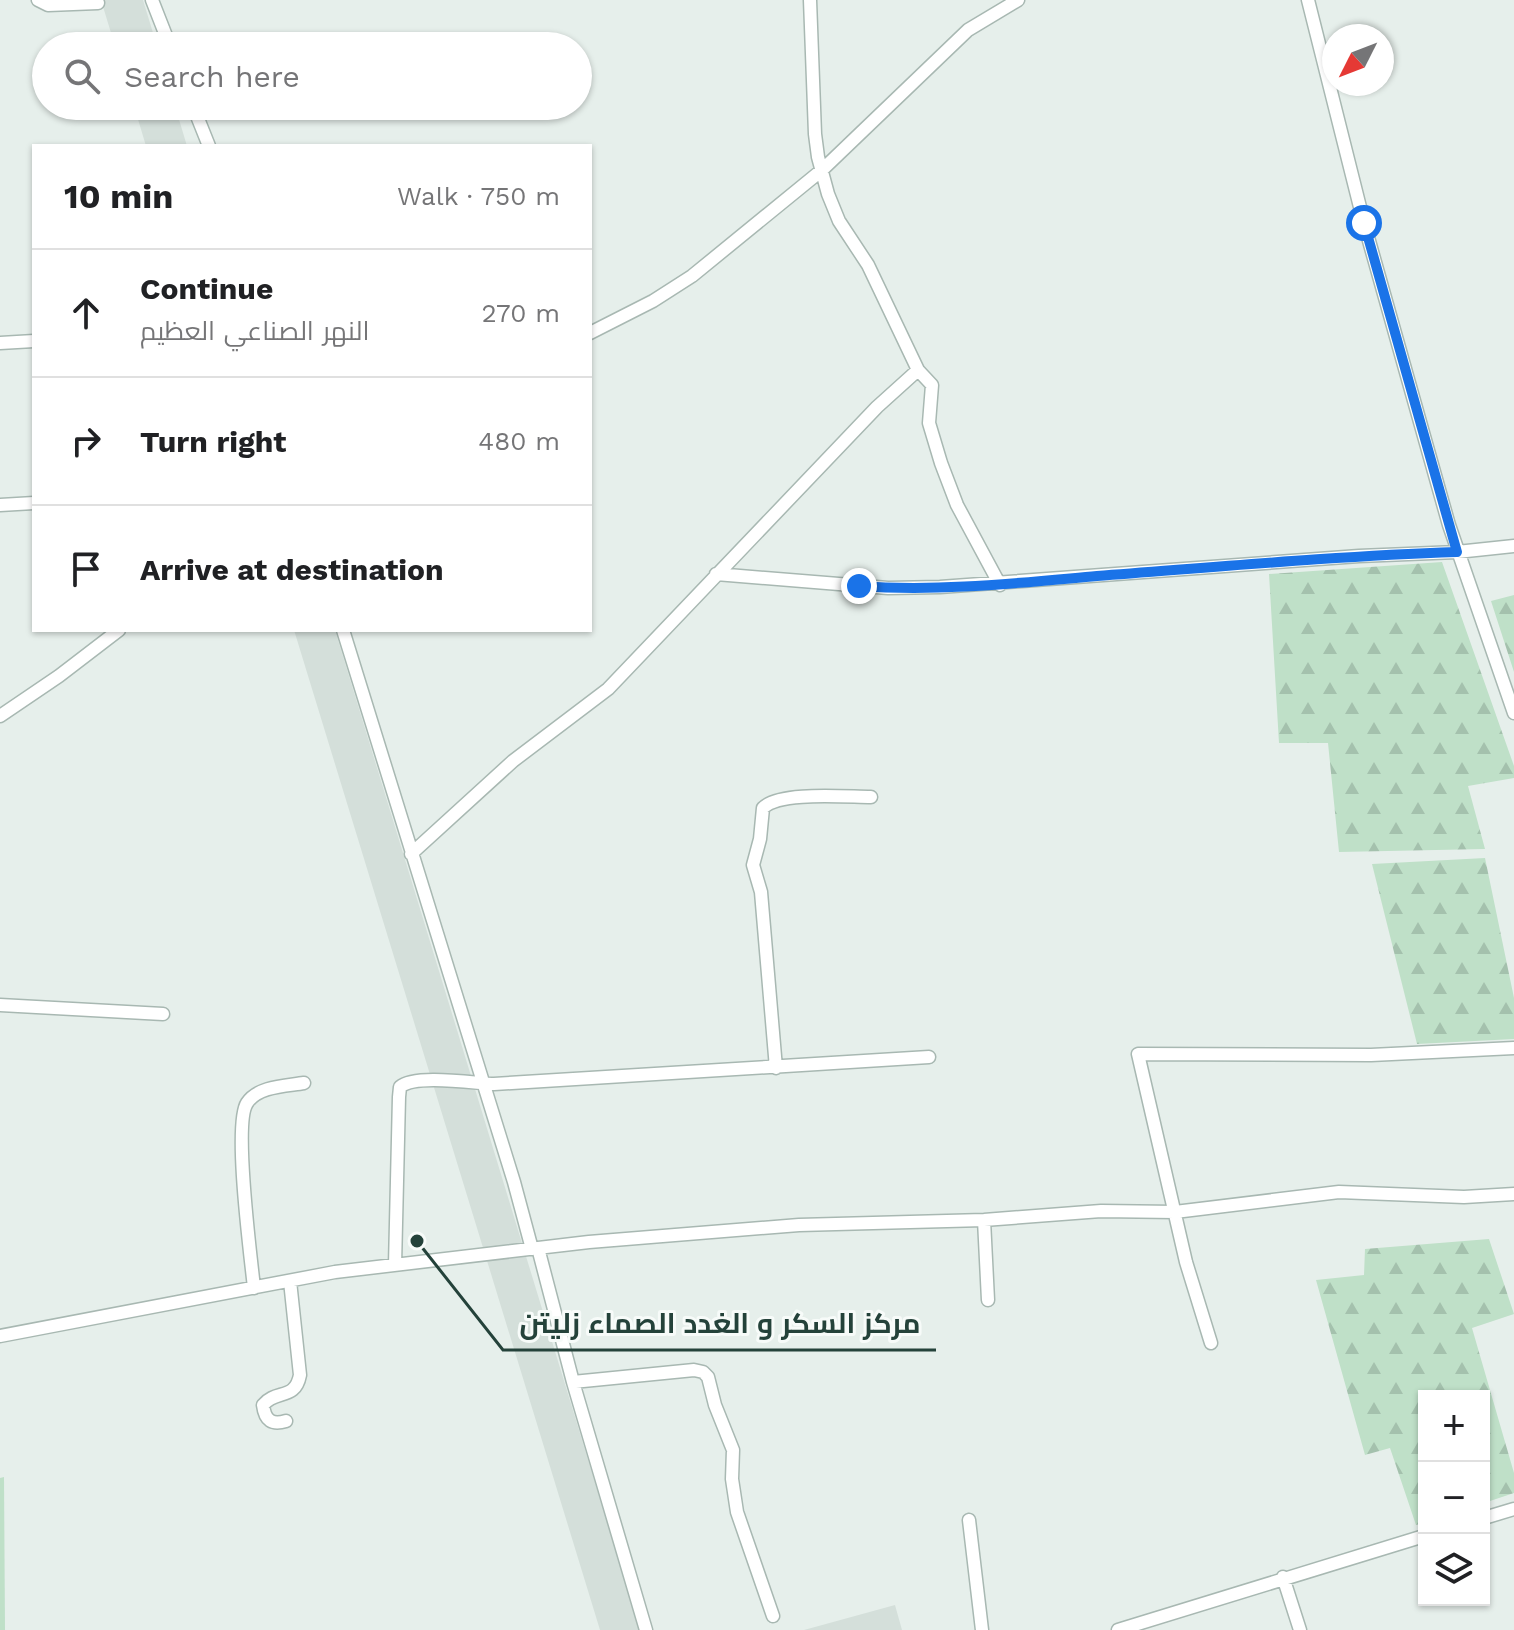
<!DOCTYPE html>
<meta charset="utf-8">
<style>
body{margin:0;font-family:"Work Sans",Cairo,sans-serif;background:#f2f2f2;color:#202124}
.controls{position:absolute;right:24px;bottom:24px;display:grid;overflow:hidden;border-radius:0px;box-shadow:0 2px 6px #0004}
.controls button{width:72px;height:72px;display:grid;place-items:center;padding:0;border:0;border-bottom:2px solid #e0e0e0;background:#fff;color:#202124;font:40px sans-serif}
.compass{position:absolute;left:1322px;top:24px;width:72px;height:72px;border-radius:50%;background:#fff;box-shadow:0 2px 6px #0004;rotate:228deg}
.stop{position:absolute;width:24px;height:24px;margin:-18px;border:6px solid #1a73e8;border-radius:50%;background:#fff}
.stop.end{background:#1a73e8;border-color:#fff;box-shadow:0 2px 8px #0008}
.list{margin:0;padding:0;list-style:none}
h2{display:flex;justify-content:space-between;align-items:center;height:104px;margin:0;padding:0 32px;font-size:34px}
h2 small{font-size:26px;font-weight:400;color:#757577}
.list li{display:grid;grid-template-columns:52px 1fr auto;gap:24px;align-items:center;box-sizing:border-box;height:128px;padding:0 32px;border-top:2px solid #e0e0e0}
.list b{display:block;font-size:30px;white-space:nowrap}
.list p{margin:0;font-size:26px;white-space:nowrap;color:#757577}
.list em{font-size:26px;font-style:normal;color:#757577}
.icon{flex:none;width:44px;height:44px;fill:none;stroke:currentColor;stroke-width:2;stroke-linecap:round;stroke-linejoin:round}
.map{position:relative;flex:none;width:1514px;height:1630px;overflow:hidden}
.search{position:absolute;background:#fff;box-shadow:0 2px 6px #0004;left:32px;top:32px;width:560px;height:88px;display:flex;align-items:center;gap:20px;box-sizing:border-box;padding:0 28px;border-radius:44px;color:#757577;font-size:30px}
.panel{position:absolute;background:#fff;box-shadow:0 2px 6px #0004;left:32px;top:144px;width:560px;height:488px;border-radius:0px}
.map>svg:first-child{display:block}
.built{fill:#d4dfda}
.green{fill:#bfe0c8}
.forest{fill:url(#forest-firs)}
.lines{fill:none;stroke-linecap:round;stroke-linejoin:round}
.minor-casing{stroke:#a8b8b2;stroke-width:15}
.minor{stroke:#fff;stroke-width:12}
.route{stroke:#1a73e8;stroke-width:10}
.leader{fill:none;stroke:#24423a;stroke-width:3}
.callout-dot{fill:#24423a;stroke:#f7fbf9;stroke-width:3}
.callout-label{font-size:28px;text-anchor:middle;font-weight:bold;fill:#24423a;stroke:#f7fbf9;stroke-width:6;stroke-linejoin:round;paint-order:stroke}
</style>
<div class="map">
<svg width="1514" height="1630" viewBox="0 0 1514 1630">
<defs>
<pattern id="forest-firs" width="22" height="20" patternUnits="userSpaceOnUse" patternTransform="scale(2)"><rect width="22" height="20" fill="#bfe0c8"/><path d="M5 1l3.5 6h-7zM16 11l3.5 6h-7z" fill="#a4c1ad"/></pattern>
</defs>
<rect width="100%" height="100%" fill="#e6efeb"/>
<path class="built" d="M101,0H143L157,46H115Z
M134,106H175L187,146H146Z
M294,630H335L640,1630H600Z
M895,1605L902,1630H804Z"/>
<path class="green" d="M4,1477L5,1630H0V1478Z"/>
<path class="forest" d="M1442,562L1514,766V778L1468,786L1485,849L1339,852L1328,743H1279L1269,574Z
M1514,595V672L1491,601Z
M1485,858L1514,998V1039L1417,1044L1372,864Z
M1489,1239L1514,1314L1472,1328L1514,1473V1493L1484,1503V1396H1424V1523L1416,1525L1390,1448L1365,1455L1316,1280L1364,1275L1365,1249Z"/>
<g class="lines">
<defs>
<path id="minor" d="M38,0L48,5L98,3
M152,0L170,46
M810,0L815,134L818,157L828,194L839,221L868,265L918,370L932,385L929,423L941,463L957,505L1000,585
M1308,0L1364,223L1449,525L1514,713
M193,106L209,146
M590,333L653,301L692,276L822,170L968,30L1018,0
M0,343L34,341
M0,505L34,503
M716,574L888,588L940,587L1359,556L1457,552L1514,546
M343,630L514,1182L532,1249
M0,716L59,676L119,630
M411,854L513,761L608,689L877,407L918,370
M0,1005L163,1014
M776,1068L761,892L753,865L760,839L763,808C779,791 846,797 871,797
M984,1220L988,1300
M538,1248L573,1382L646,1630
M395,1265L399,1097L400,1087C415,1074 473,1083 494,1084L929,1057
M254,1288C251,1258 233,1124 247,1103C258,1086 286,1086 304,1083
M0,1336L335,1272L589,1242L799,1225L984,1220L1101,1211L1175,1212L1339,1192L1464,1197L1514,1194
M1211,1343L1186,1262L1138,1054L1371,1055L1514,1048
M573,1382L694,1370L703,1372L708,1377L715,1405L733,1450L732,1479L737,1512L773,1616
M286,1421C272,1425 265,1421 263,1405C276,1389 295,1401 300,1375L290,1281
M1484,1518L1514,1509
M969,1520L982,1630
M1283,1577L1300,1630
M1118,1630L1424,1536"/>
</defs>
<use href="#minor" class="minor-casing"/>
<use href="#minor" class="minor"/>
</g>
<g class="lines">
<path class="route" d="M859,586C938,592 1018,583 1097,576C1217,567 1337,556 1457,552L1364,223"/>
</g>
<path class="leader" d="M417 1241L503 1350H936"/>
<circle class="callout-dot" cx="417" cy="1241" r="8"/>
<g class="callout-label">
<text x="720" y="1333">مركز السكر و الغدد الصماء زليتن</text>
</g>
</svg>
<div class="controls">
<button>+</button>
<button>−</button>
<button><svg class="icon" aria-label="layers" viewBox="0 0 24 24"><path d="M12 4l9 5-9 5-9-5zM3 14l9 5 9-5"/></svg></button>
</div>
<svg class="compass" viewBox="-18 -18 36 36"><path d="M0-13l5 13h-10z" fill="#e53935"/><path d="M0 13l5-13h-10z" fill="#757577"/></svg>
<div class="stop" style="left:1364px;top:223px"></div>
<div class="stop end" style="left:859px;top:586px"></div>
<div class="search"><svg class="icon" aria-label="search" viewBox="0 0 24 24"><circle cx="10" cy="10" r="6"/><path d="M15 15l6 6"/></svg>Search here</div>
<section class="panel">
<h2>10 min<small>Walk · 750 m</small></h2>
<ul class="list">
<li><svg class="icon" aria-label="ahead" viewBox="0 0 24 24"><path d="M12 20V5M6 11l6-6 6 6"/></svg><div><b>Continue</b><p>النهر الصناعي العظيم</p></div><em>270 m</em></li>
<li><svg class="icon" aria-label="right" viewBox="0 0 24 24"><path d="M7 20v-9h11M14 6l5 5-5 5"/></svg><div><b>Turn right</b></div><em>480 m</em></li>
<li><svg class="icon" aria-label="arrive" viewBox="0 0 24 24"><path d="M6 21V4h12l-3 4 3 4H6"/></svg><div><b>Arrive at destination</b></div></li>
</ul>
</section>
</div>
